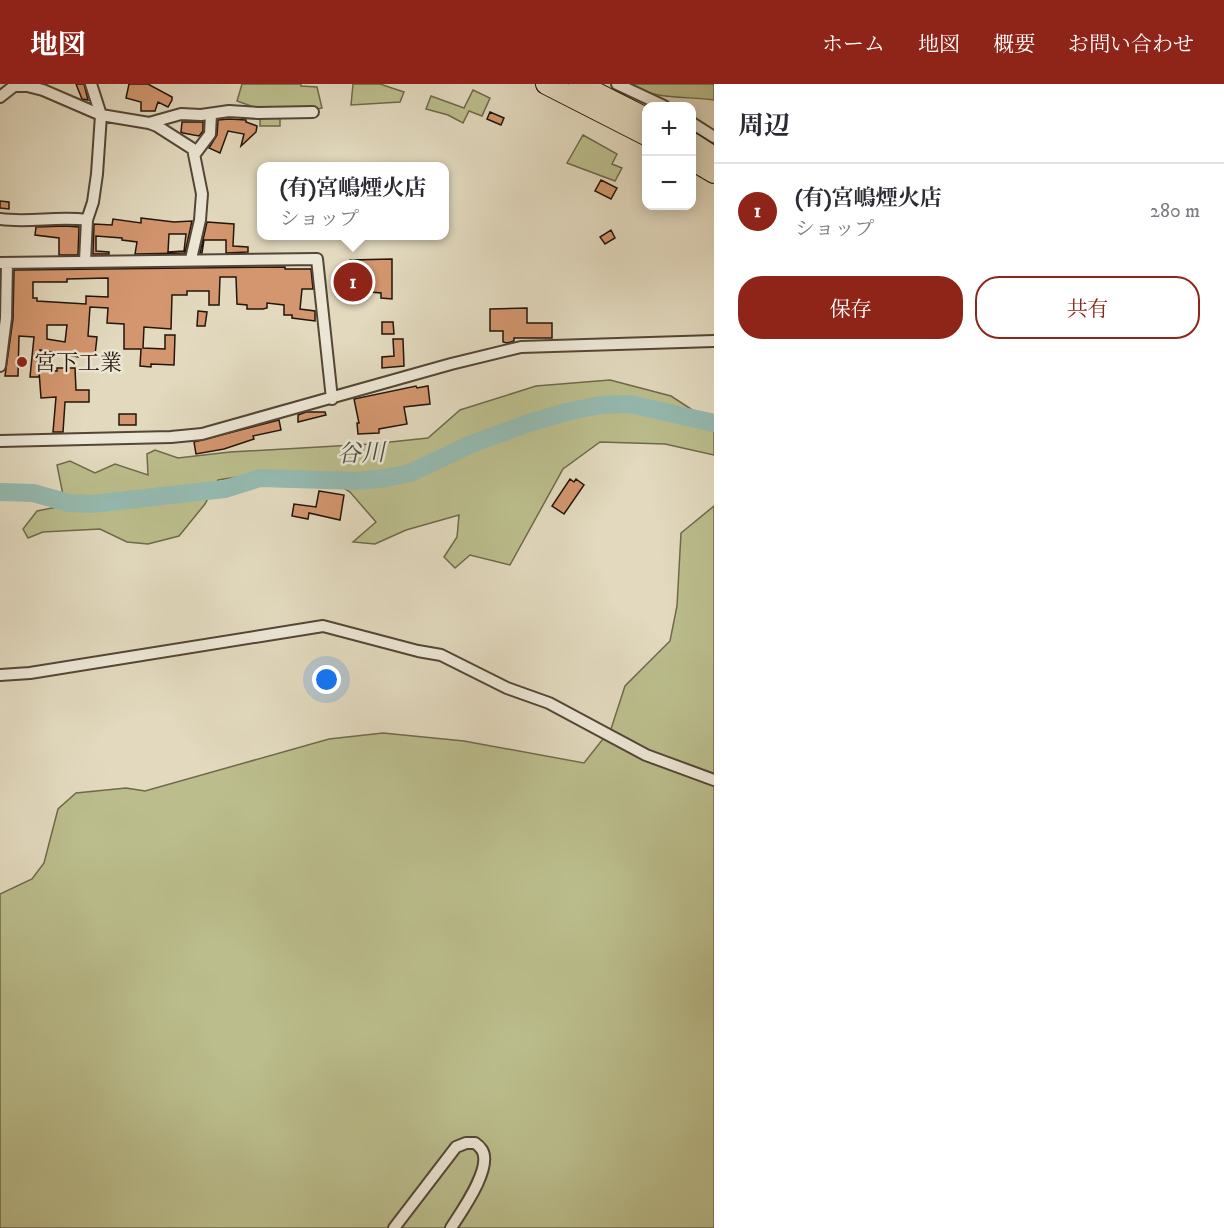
<!DOCTYPE html>
<html lang="ja">
<meta charset="utf-8">
<style>
body{margin:0;font-family:"IM FELL DW Pica","Noto Serif JP",serif;background:#f7f7f7;color:#2b2b33}
.controls{position:absolute;right:18px;top:18px;display:grid;overflow:hidden;border-radius:12px;box-shadow:0 3px 15px #0003}
.controls button{width:54px;height:54px;display:grid;place-items:center;padding:0;border:0;border-bottom:2px solid #e1e1e2;background:#fff;color:#2b2b33;font:30px sans-serif}
.you{position:absolute;left:327px;top:596px;width:21px;height:21px;margin:-15px;border:4px solid #fff;border-radius:50%;background:#1a73e8;box-shadow:0 0 0 9px #1a73e833}
.badge{display:grid;place-items:center;width:39px;height:39px;border-radius:50%;background:#8f2418;color:#fff;font-size:20px;font-weight:700}
.pin{position:absolute;translate:-50% -50%;border:3px solid #fff;box-shadow:0 2px 6px #0006}
.popup{position:absolute;left:257px;top:78px;width:192px;height:78px;box-sizing:border-box;display:grid;place-content:center;border-radius:12px;background:#fff;filter:drop-shadow(0 2px 4px #0005);font-size:20px;white-space:nowrap;color:#7c7c81}
.popup b{font-size:22px;color:#2b2b33}
.popup::after{content:'';position:absolute;left:50%;top:100%;margin-left:-12px;border:12px solid transparent;border-top-color:#fff}
.list{margin:0;padding:0;list-style:none}
h2{display:flex;justify-content:space-between;align-items:center;height:78px;margin:0;padding:0 24px;font-size:26px}
h2 small{font-size:20px;font-weight:400;color:#7c7c81}
.list li{display:grid;grid-template-columns:39px 1fr auto;gap:18px;align-items:center;box-sizing:border-box;height:96px;padding:0 24px;border-top:2px solid #e1e1e2}
.list b{display:block;font-size:22px;white-space:nowrap}
.list p{margin:0;font-size:20px;white-space:nowrap;color:#7c7c81}
.list em{font-size:20px;font-style:normal;color:#7c7c81}
.actions{display:flex;gap:12px;padding:18px 24px}
.actions a{flex:1;padding:14px 0;border:2px solid #8f2418;border-radius:24px;text-align:center;font-size:21px;color:#8f2418}
.actions .main{background:#8f2418;color:#fff}
.map{position:relative;flex:none;width:714px;height:1144px;overflow:hidden}
header{display:flex;align-items:center;gap:36px;box-sizing:border-box;height:84px;padding:0 30px;background:#8f2418;color:#fff}
header strong{font-size:28px}
nav{display:flex;gap:33px;margin-inline-start:auto;font-size:21px}
main{display:flex}
aside{flex:1;background:#fff}
.map>svg:first-child{display:block}
.green{fill:#bbbd8c;stroke:#6f694a;stroke-width:1.5}
.lines{fill:none;stroke-linecap:round;stroke-linejoin:round}
.river{stroke:#95bab0;stroke-width:18}
.building{fill:#d3966e;stroke:#231509;stroke-width:1.5;fill-rule:evenodd}
.minor-casing{stroke:#534636;stroke-width:14}
.motorway-casing{stroke:#231509;stroke-width:22}
.minor{stroke:#ece6d5;stroke-width:10}
.motorway{stroke:#e2d9be;stroke-width:20}
.poi-dot{fill:#8f2418;stroke:#ece6d5;stroke-width:2}
.labels{text-anchor:middle;stroke-width:5;stroke-linejoin:round;paint-order:stroke}
.poi-label{font-size:22px;fill:#231509;stroke:#ece6d5;text-anchor:start}
.water-label{font-size:24px;font-style:italic;fill:#4b4f43;stroke:#ece6d5}
</style>
<header>
<strong>地図</strong>
<nav><a>ホーム</a><a>地図</a><a>概要</a><a>お問い合わせ</a></nav>
</header>
<main>
<div class="map">
<svg width="714" height="1144" viewBox="0 0 714 1144">
<rect width="100%" height="100%" fill="#e2d9be"/>
<filter id="stains"><feTurbulence type="fractalNoise" baseFrequency=".00333" numOctaves="4"/><feColorMatrix values="0 0 0 0 .2 0 0 0 0 .09 0 0 0 0 .02 0 0 0 .5 -.17"/></filter>
<radialGradient id="worn" r=".72"><stop offset=".6" stop-color="#630" stop-opacity="0"/><stop offset="1" stop-color="#630" stop-opacity=".3"/></radialGradient>
<path class="green" d="M242,0H301V2L317,3L322,24L313,26L253,27L254,23L237,17Z
M353,0H380L404,8L400,18L351,21Z
M627,0H714V16C685,12 654,16 627,0Z
M473,6L490,14L482,32L469,27L463,39L448,31L426,25L431,12L464,24Z
M280,31V42H260V32Z
M583,51L617,70L612,80L622,84L615,97L567,79Z
M610,296L671,312L714,340V371L665,360L600,358L563,385L510,481L470,471L455,484L444,473L457,453L459,431L406,446L375,460L353,458L376,438L350,408L320,389L275,387L218,396L205,420L179,452L148,460L127,458L100,445L43,448L28,454L23,445L37,427L57,423L63,411L57,381L70,377L95,389L115,380L148,391L147,370L155,366L178,374L230,368L371,360L428,354L460,326L536,302Z
M714,422V1144H0V810L32,795L44,779L58,725L76,709L126,704L145,707L329,655L383,649L464,657L584,679L611,645L625,602L670,557L677,522L681,449Z"/>
<g class="lines">
<path class="river" d="M0,408L33,409L69,419L92,420L225,405L260,394L359,397L386,394L410,389L471,360L529,339L566,328L600,321L630,320L714,339"/>
</g>
<path class="building" d="M76,0H84L88,16L82,15Z
M129,0H148L172,13V16L168,23L158,18L155,27H141V18L126,14Z
M490,28L504,34L501,41L487,35Z
M229,35L246,36V38L257,42L256,48L241,62L244,50L228,47L220,69L209,64L217,51L218,36Z
M182,38H203V47L199,52L183,49L181,48Z
M601,96L617,104L611,115L595,107Z
M0,117L9,118V125L0,124Z
M141,134L174,138L192,137L185,169L135,170L137,158L122,156V154L96,152V167L109,168V170H93L94,140L112,141L113,135L141,139ZM169,150H186L184,167L168,168Z
M207,138L234,140L233,162L248,163V168L226,169V156H204L202,169H200Z
M65,142L79,143L78,171H59V154L35,151L36,143Z
M611,146L615,154L605,160L600,153Z
M392,175V215L381,214V209L371,208L372,189H350V176Z
M285,183V185H311L313,205H302L300,225L315,227V237L292,234V231H284V221L267,219V224L263,225H247V221L237,220L236,193H220L219,221H209V207H187V211H172L171,245L144,243L143,264L165,265V251H175L174,281L151,280V283L140,282L141,265H124V240L107,239L108,224L90,223L88,252L97,253L95,271L79,270V273L40,266L39,293H30L34,253L19,252L18,292H5L13,235L14,186ZM108,194V213L86,212V220L37,217V214H33V198H67V195ZM47,241H67L65,258L47,255Z
M349,193H357V203H349Z
M527,224V239H552V254H514V257L507,259L503,258V247H490V225Z
M198,227L207,228L205,242H197Z
M382,238H393L394,250H382Z
M393,255H403L404,282L382,284V273L394,272Z
M57,284H75L76,306H89V318H65L63,348H53L56,313L41,314L39,287H57Z
M416,302L417,304L428,302L430,320L404,323L407,340L379,345V349L358,350L357,339H359L354,315Z
M306,328H325L326,331L298,338V331Z
M119,330H136V341H119Z
M279,336L281,346L253,352L254,355L224,365L196,370L194,358Z
M570,395L574,398L576,395L584,401L564,430L552,422Z
M319,407L344,411L340,436L309,429L308,435L292,432L294,420L316,423Z"/>
<g class="lines">
<defs>
<path id="minor" d="M617,0L664,22
M0,13L14,2H27L43,6L101,31L149,39L157,42L193,65L202,110L200,136L191,175
M149,39L181,30L201,31L229,27L258,29L313,28
M692,39L714,53
M195,70L210,50L211,30
M0,135C29,139 58,132 87,136
M85,177L87,136L93,118L97,90L101,31L91,0
M0,179L317,175L332,315
M0,282L6,234L7,179
M0,357L171,353L202,350L451,280L521,263L714,257
M0,591L30,589L323,542L418,567L441,571L507,604L549,619L646,671L714,696
M394,1144L456,1063L466,1059H475C478,1061 480,1063 482,1066C493,1084 461,1128 451,1144"/>
<path id="motorway" d="M546,0L646,51
M579,0L646,34
M692,59L714,73
M692,76L714,89"/>
</defs>
<use href="#minor" class="minor-casing"/>
<use href="#motorway" class="motorway-casing"/>
<use href="#minor" class="minor"/>
<use href="#motorway" class="motorway"/>
</g>
<circle class="poi-dot" cx="22" cy="278" r="6"/>
<g class="labels">
<g class="poi-label">
<text x="34" y="286">宮下工業</text>
</g>
<g class="water-label">
<text transform="translate(361 369) rotate(-2)" y="8">谷川</text>
</g>
</g>
<rect width="100%" height="100%" filter="url(#stains)"/>
<rect width="100%" height="100%" fill="url(#worn)"/>
</svg>
<div class="controls">
<button>+</button>
<button>−</button>
</div>
<div class="you"></div>
<div class="pin badge" style="left:353px;top:198px">1</div>
<div class="popup"><b>(有)宮嶋煙火店</b>ショップ</div>
</div>
<aside>
<h2>周辺<small></small></h2>
<ul class="list">
<li><span class="badge">1</span><div><b>(有)宮嶋煙火店</b><p>ショップ</p></div><em>280 m</em></li>
</ul>
<div class="actions"><a class="main">保存</a><a>共有</a></div>
</aside>
</main>
